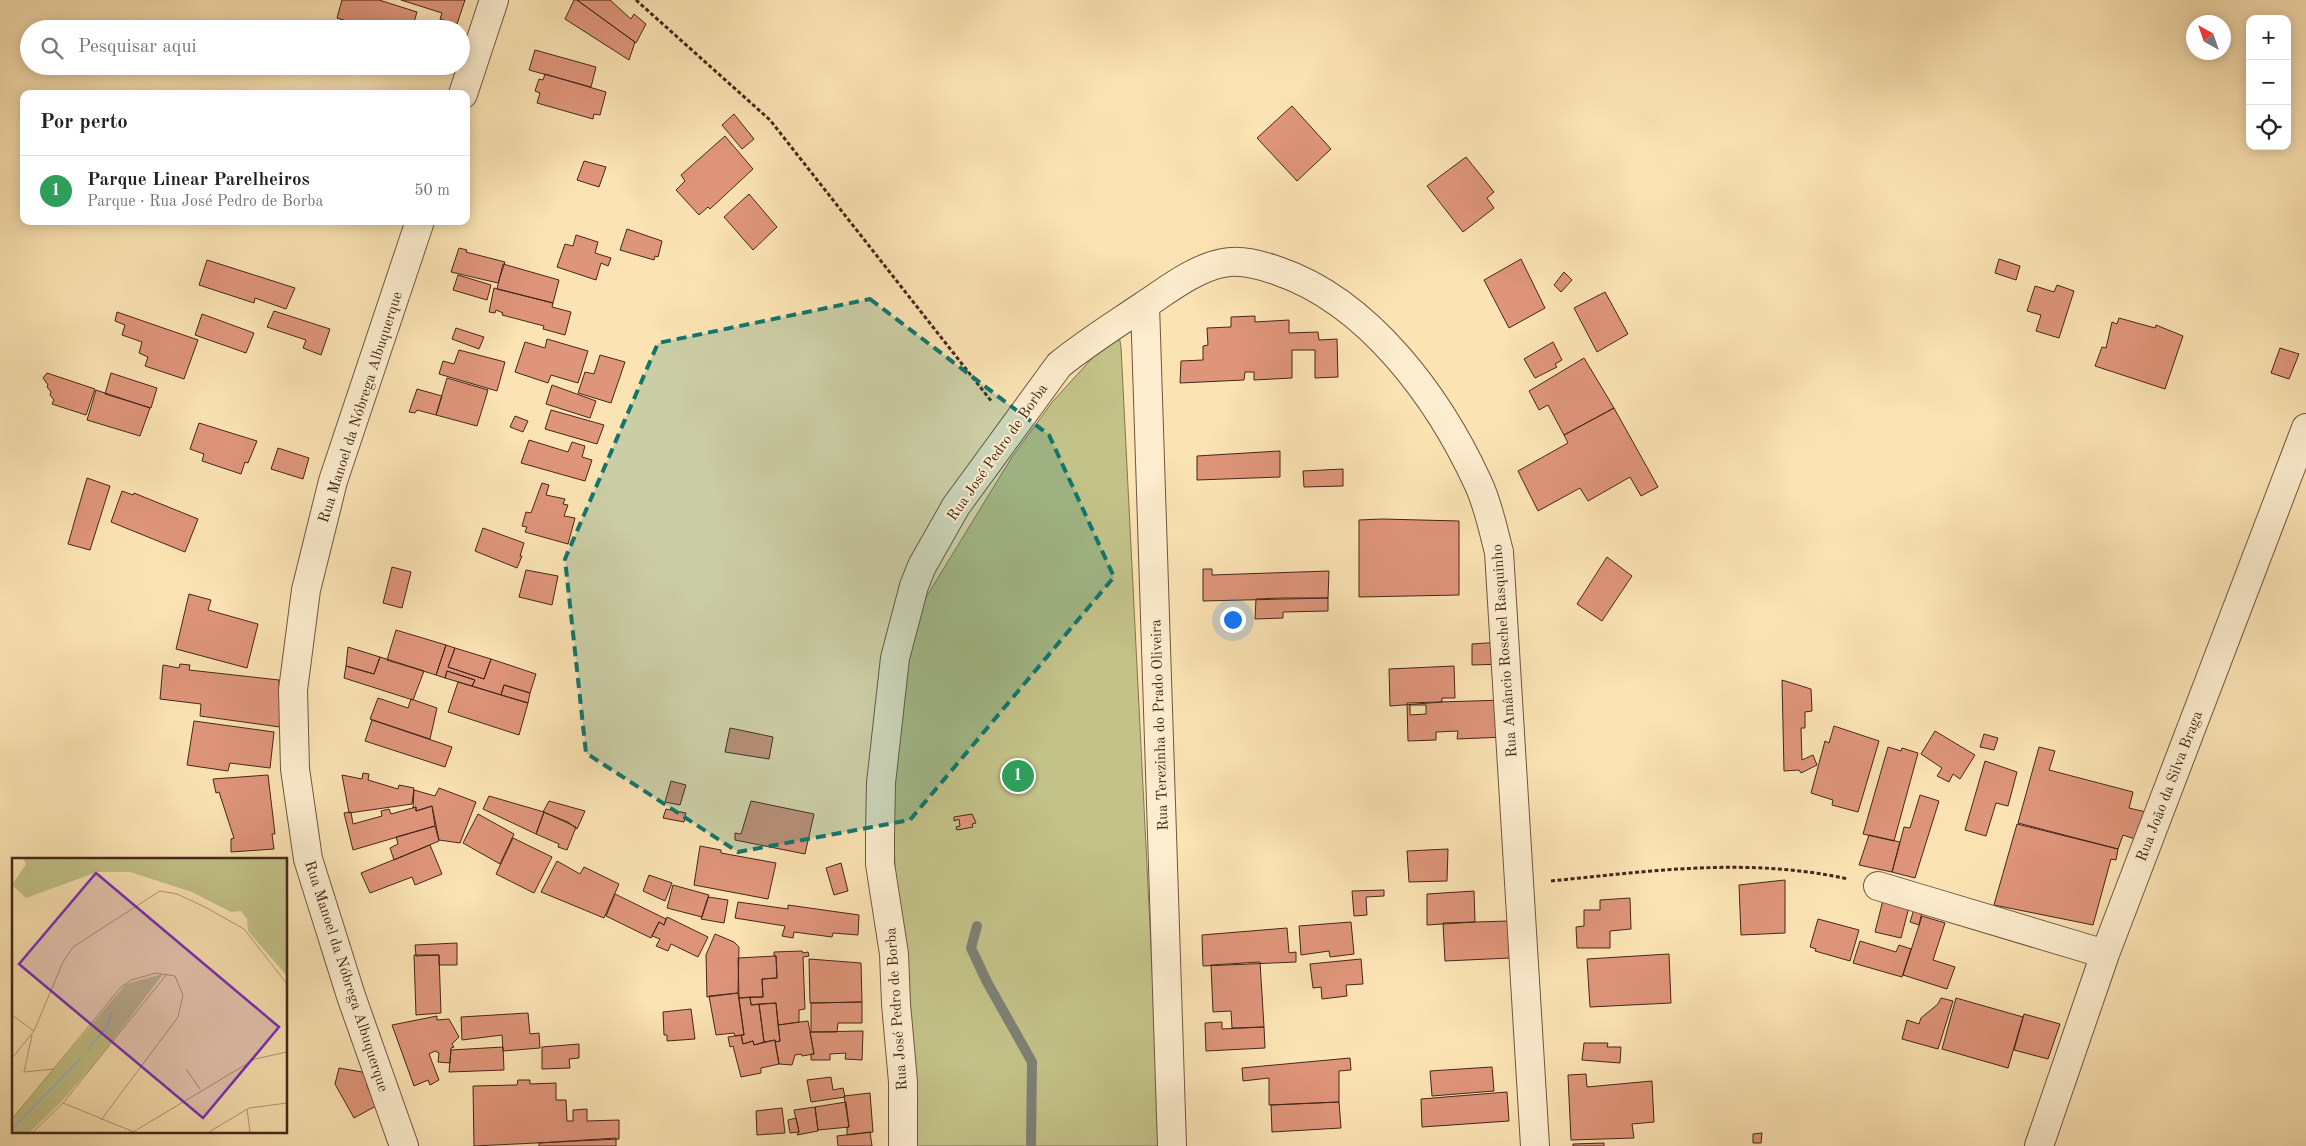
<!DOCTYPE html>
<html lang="pt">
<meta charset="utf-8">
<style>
body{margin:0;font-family:"Old Standard TT",serif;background:#f2f2f2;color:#222}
.controls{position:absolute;right:15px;top:15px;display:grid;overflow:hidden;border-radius:10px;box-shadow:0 2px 12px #0003}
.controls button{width:45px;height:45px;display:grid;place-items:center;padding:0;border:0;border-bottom:1px solid #e0e0e0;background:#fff;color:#222;font:25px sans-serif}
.compass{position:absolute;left:2186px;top:15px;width:45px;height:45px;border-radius:50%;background:#fff;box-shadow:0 2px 12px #0003;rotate:320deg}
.you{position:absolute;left:1232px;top:619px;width:18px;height:18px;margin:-12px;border:4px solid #fff;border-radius:50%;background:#1a73e8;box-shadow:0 0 0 8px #1a73e833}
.badge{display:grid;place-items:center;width:32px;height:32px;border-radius:50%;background:#8f2418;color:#fff;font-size:16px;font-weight:700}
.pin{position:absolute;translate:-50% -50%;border:2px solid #fff;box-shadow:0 1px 5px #0006}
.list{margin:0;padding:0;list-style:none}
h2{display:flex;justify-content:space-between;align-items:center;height:65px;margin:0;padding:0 20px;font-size:21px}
h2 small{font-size:16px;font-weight:400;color:#767676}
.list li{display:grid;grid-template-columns:32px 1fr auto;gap:15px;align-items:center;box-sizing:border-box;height:70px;padding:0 20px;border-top:1px solid #e0e0e0}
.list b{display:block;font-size:19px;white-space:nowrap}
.list p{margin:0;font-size:16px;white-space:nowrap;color:#767676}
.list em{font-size:16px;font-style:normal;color:#767676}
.icon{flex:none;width:28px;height:28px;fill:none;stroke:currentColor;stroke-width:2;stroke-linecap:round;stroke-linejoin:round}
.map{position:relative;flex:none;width:2306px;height:1146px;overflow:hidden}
.search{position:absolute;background:#fff;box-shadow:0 2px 12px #0003;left:20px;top:20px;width:450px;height:55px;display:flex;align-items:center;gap:12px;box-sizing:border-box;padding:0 18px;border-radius:28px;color:#767676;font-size:19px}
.panel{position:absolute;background:#fff;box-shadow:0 2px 12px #0003;left:20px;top:90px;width:450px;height:135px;border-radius:10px}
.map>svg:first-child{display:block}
.green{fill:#c3c289;stroke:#847451}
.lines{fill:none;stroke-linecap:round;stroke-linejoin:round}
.stream{stroke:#7c8175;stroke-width:10}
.building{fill:#df957a;stroke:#452619;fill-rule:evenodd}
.street-casing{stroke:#725540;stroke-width:30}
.path{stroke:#452619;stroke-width:3;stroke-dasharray:4 2.5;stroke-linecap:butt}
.street{stroke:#fcedce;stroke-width:28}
.marked{fill:#0f766e;fill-opacity:0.2;stroke:#0f766e;stroke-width:4;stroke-dasharray:10 6;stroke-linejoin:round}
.labels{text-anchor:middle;stroke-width:4;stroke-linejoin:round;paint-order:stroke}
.street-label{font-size:15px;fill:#452619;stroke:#fcedce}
.inset-river{fill:none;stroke:#a0bdb3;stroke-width:2.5}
.inset-road{fill:none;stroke:#b29775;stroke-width:1}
.view{fill:#7b2cbf;fill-opacity:0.15;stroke:#7b2cbf;stroke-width:2.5}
.inset-edge{fill:none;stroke:#452619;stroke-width:2.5}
</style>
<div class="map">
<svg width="2306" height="1146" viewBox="0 0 2306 1146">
<rect width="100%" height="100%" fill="#fbe3b3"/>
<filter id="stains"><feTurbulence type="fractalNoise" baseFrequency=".004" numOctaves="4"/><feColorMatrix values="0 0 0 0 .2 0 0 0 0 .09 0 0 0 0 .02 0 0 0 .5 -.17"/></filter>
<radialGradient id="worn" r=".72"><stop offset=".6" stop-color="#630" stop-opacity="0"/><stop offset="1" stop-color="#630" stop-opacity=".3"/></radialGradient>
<path class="green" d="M1118,330L1121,347L1161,1146H904L894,837V716L906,630L1012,457L1053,401Z"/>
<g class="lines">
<path class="stream" d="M977,926L971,948L987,982L1032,1062L1031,1146"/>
</g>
<path class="building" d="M342,0H379L417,12L412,29H371L337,18Z
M401,0H465L457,24L440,19L442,13Z
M574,0H577L635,42L629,60L565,19Z
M577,0H610L631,19L634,14L646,24L636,43Z
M535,50L596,67L591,87L529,70Z
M545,74L606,92L600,115L594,114L593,119L537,103L540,93L535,91L539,79L543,80Z
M1292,106L1331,149L1297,181L1257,138Z
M734,114L754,139L742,149L722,125Z
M725,136L753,169L710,209L708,207L699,215L676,190L685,181L681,175Z
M1466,157L1494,192L1487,198L1494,208L1463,232L1427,186Z
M584,161L606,167L599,187L577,180Z
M749,194L777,227L753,250L724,217Z
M627,229L662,241L658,257L655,256L654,260L620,250Z
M576,235L598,242L595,253L611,258L608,266L601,263L596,280L557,267L565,244L573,246Z
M459,248L467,250L466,252L505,262L498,283L451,272Z
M1521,259L1545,308L1509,328L1484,280Z
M1999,259L2020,266L2016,280L1995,273Z
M207,260L295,288L286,309L255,298L254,303L199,285Z
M503,264L559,280L553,303L497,289Z
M1564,272L1572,280L1561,292L1554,285Z
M458,275L491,285L487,300L453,290Z
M2057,285L2074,291L2059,338L2036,331L2041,315L2027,311L2035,286L2054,292Z
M494,288L553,303L552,307L571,312L565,335L543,329L544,326L502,315L503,313L496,310L495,313L489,312Z
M1605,292L1628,334L1597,352L1574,308Z
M274,311L330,329L321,355L303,348L306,340L267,327Z
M117,312L198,340L184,379L145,366L148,357L139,353L142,342L122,335L125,325L115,321Z
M202,314L254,333L246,353L195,335Z
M1255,316V322L1289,320V333L1318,332L1319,340L1337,339L1338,377L1315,378V350H1292V378L1254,380V372H1245L1244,380L1180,383L1181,361L1203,360V346L1208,345L1207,328L1231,327V317Z
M2119,318L2155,328L2156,325L2183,336L2165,389L2095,366L2102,347L2106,348L2112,322L2117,324Z
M456,328L484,337L479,349L452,339Z
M547,339L588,351L578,383L551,375L548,383L515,372L525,342L545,348Z
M1553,342L1562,360L1555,364L1557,367L1535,378L1524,359Z
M2280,348L2299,354L2289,379L2271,373Z
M459,350L505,362L497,391L439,374L443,361L454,364Z
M600,355L625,362L611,403L578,393L585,372L594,374Z
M1584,358L1614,408L1564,435L1548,405L1539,410L1529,391Z
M47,373L95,389L86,415L52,404L54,400L50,395L51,392L47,387L48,385L43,378Z
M111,373L157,388L151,408L105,394Z
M447,378L488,390L477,426L436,415Z
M552,385L596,401L590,418L546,404Z
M417,389L442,396L436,415L417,410L415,413L409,412Z
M96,390L150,408L140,436L87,420Z
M1614,408L1658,487L1641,496L1630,477L1588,501L1580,488L1538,511L1518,471L1568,443L1564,435Z
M551,410L604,425L597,444L545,429Z
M515,416L528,421L523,432L510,427Z
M199,423L257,441L248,463L245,462L241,474L202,461L204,454L190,449Z
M529,440L568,452L572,442L585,446L582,457L592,460L585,481L521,463Z
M278,448L309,458L303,479L271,469Z
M1280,451V477L1197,480V456Z
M1343,469V486L1304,487L1303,471Z
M87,478L110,486L90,550L68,544Z
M542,483L549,485L546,495L565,499L563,504L568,505L564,516L575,518L568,544L525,532L527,527L522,526L526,512L531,513Z
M122,491L133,495L134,493L198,519L185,552L111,522Z
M1382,519L1459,521V595L1359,597V520Z
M483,528L524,543L520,556H522L517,568L475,551Z
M1607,557L1632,576L1602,621L1577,604Z
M392,567L411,572L402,608L383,603Z
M1203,569H1212V575L1329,571L1328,598L1203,601Z
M526,570L558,576L552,605L519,597Z
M189,594L211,600L208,610L258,624L247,668L176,649Z
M1282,598H1328V611L1283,612V618L1255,619L1256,599Z
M396,630L446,645L436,675L387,660Z
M1502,642L1504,664L1472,665V644Z
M446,645L455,648L448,667L484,679L491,659L536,674L530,693L504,685L501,695L472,686L475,680L447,671L445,678L436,675Z
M348,647L380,657L374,674L346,666Z
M455,648L491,659L484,679L448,667Z
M380,657L424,671L413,700L344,678L346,666L374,674Z
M180,664L190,665L189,670L279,680L280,727L200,716L201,704L160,699L163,665L179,668Z
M1454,666L1455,698H1442V702L1390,706L1389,669Z
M447,671L475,680L472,686L445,678Z
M1782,680L1811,689L1812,711L1805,712V728H1801L1802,760L1813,755L1817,765L1801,773L1799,770L1784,771Z
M458,682L528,703L519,735L448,712Z
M504,685L530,693L528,703L501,695Z
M378,698L408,708L411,699L437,708L430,739L370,719Z
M1505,700V737L1457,739L1458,731L1436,732V740L1408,741L1407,703ZM1410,705H1426V714L1410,715Z
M372,720L452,747L445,767L365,741Z
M194,721L274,732L270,768L230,763L228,771L187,765Z
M1834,726L1879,741L1858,812L1832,805L1833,800L1811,793L1825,741L1829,743Z
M730,728L773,737L769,759L725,752Z
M1935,731L1975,755L1960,779L1953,774L1949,782L1937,776L1942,768L1921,754Z
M1984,734L1998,738L1994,750L1980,747Z
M1888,747L1901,751L1902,748L1918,753L1894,841L1863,834Z
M2039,747L2055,751L2049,770L2133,792L2129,808L2146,812L2138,840L2123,835L2118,849L2018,823Z
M1985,761L2017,772L2008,806L1996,803L1986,836L1965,830Z
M363,773L369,774L368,780L398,789L399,785L414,788L412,804L349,813L342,775L362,779Z
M268,775L275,834H272L274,849L231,852V839L234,838L219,792L216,793L213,779Z
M671,781L686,785L680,805L665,802Z
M439,788L476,802L460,843L439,840L432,806L416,811V807L413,808L414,790L435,796Z
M1920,795L1939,801L1915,878L1892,872L1904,827L1910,828Z
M489,796L544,812L536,834L483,809Z
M549,801L585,811L577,829L568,822L543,812Z
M751,801L814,814L805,854L735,840V833L741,834Z
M432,806L435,826L353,850L344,813L351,812L353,824L382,816L381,811L389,809L391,814L416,807V811Z
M666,809L686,813L684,822L663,818Z
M544,812L576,827L567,850L558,847L559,844L536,834Z
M478,814L514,834L500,864L463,843Z
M972,814L976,823L972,824L973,827L957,830L956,827L960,826L959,819L954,821V817Z
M2017,824L2118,849L2116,860L2111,859L2093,925L1994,905Z
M435,826L439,841L394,860L390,848L398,844L396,837Z
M1869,835L1900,842L1892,872L1859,865Z
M513,838L552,857L534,893L496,874Z
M430,845L442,874L415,885L412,877L370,893L361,873Z
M700,846L721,850V853L776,863L768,899L694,885Z
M1448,849L1447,881L1409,882L1407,851Z
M557,861L580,874L584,867L619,884L604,918L541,892Z
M841,863L848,891L834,895L826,868Z
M649,875L672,883L665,901L643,891Z
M1785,880V933L1741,935L1739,885Z
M673,885L709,895L702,917L667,908Z
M1384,890V896L1366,897L1367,915L1354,916L1352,891Z
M1474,891L1475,922L1427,925V894Z
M615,894L666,919L664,925L659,922L651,938L606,916Z
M708,897L728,900L724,923L701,919Z
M1630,898L1631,929L1610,931V948H1577L1576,927L1584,926V910H1600V900Z
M1883,900L1909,907L1901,938L1875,932Z
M738,902L788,909V905L859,915L858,935L833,933L832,937L794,932L793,938L782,936L785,926L735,918Z
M1914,909L1922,912L1919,925L1910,922Z
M1922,916L1945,923L1933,960L1955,967L1947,989L1903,975Z
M667,917L708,937L698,957L671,944L668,951L656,946L660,939L652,936L659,922L664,925Z
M1818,919L1859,930L1850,961L1815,951L1816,949L1810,947Z
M1509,921L1510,958L1445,961L1443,923Z
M1351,922L1354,954L1330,957L1329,951L1301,955L1299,926Z
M1287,928L1289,953L1296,952V962L1203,966L1202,935Z
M715,934L734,942L739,947L738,993L707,997L706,955Z
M1860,941L1896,952L1899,945L1911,949L1902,977L1853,963Z
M457,943V965H439V955L416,956L415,945Z
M802,951L803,953L808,952L809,956L803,957L805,1009L799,1010V1022L778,1025L776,1003L751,1005L750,997H763L762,979L777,978L776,956H774V952Z
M1669,954L1671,1003L1590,1007L1587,959Z
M414,955H439L441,1013L416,1015Z
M776,956L777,978L762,979L763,997L739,998L738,958Z
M809,959L861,963L862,1002L810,1003Z
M1361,959L1363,984L1346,985L1347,996L1322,999L1321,987L1313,988L1310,964Z
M1260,962L1264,1027L1232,1028L1231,1011L1213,1012L1211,965Z
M738,993L744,1035L735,1036L734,1033L716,1035L709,996Z
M750,997L751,1005L759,1004L764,1042L754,1045L753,1041L743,1044L741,1035H744L739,998Z
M1941,998L1953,1001L1938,1049L1902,1039L1907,1020L1919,1024L1921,1018L1938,1004Z
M1956,998L2023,1017L2008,1068L1942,1049Z
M862,1002V1023H838L837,1032H811V1003Z
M776,1003L780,1041L775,1042V1040L764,1042L759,1004Z
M691,1009L695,1039L667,1041V1035H664L663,1012Z
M528,1013L530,1034L539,1033L540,1048L503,1051L502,1035L462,1040L461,1017Z
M2024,1014L2060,1024L2048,1059L2014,1050Z
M437,1016V1020L449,1019L459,1037L452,1044L454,1047L451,1048L450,1063L438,1062L439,1053L435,1051L429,1054L439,1080L430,1085L428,1080L414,1086L392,1025Z
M808,1021L814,1054L802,1056L801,1054L795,1055L792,1065L779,1064L775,1042L780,1041L778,1025Z
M1222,1022V1029L1264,1027L1265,1048L1206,1051L1205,1023Z
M863,1031L862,1060L845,1059L846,1053L830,1054V1060H811V1054H814L810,1032Z
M741,1035L743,1044L753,1041L754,1045L775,1040L779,1064L761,1068V1073L741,1077L733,1046L730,1047L728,1037Z
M1584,1043H1608L1607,1047H1621L1620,1063L1582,1060Z
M579,1044V1058L569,1059L570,1068L542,1069V1047Z
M503,1047L504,1070L449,1072L451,1050Z
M1350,1058L1351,1070L1339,1071V1102L1269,1105V1078L1243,1081L1242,1068Z
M1492,1067L1494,1091L1432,1096L1430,1071Z
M339,1068L362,1072L367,1079V1086L376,1106L354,1118L335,1084Z
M1586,1074L1587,1087L1652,1081L1654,1122L1632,1124L1634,1138L1571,1140L1568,1075Z
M831,1077L833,1090L843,1088L845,1097L811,1102L807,1080Z
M518,1080H530V1084L556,1083V1100H566L567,1121H573V1110L587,1109V1121L619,1120V1139L474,1146L473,1086L517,1085Z
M1507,1092L1509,1121L1422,1127L1421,1099Z
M870,1093L873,1132L847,1135V1127H849L844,1096Z
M846,1102L849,1127L818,1130L815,1107Z
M1339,1102L1341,1128L1272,1132L1271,1105Z
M815,1107L818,1131L797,1135L799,1132L794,1110Z
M782,1108L785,1133L757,1135L756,1111Z
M796,1118L799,1132L790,1133L788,1120Z
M870,1132L872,1146H838L837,1136Z
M1762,1133L1761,1143H1753V1134Z
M616,1138V1146H539V1143Z
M1604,1143V1146H1573V1144Z"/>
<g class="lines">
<defs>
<path id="street" d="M463,94L494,0
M1145,305L1172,1146
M1878,886L2105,954
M404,1146L351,996L308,859L295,769L293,690L306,590L333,481L420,221
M903,1146V1082L896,1004L894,954L880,864V835L881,783L895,658L914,586L922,566L956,506L1059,365C1086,343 1115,325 1143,306C1166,291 1195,268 1223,263C1241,259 1261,265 1278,271C1369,302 1439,398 1478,483C1488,504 1493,529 1499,552L1535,1146
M2039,1146L2105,954L2306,428"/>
</defs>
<use href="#street" class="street-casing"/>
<path class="path" d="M636,0L770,120L992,402
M1551,881C1651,871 1748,857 1848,879"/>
<use href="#street" class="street"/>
</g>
<path class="marked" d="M870,299L1049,435L1114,577L910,820L738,852L586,753L565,559L658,343Z"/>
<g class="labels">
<g class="street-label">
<text transform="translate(360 407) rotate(-72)" y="5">Rua Manoel da Nóbrega Albuquerque</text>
<text transform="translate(997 452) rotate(-55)" y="5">Rua José Pedro de Borba</text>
<text transform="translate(1504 651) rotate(-94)" y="5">Rua Amâncio Roschel Rasquinho</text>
<text transform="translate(1159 725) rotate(-92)" y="5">Rua Terezinha do Prado Oliveira</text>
<text transform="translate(2169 786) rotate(-69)" y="5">Rua João da Silva Braga</text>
<text transform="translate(347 976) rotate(72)" y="5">Rua Manoel da Nóbrega Albuquerque</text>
<text transform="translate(896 1009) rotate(-94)" y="5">Rua José Pedro de Borba</text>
</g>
</g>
<g transform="translate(12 858)">
<rect width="275" height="275" fill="#fbe3b3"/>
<path d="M11,1H275V118L236,73L235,61L229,53L219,54L180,34L118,14H85L14,40L0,27L14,6ZM151,116L85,203L49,244L18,274H0V260L114,126Z" fill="#c3c289"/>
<path class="inset-river" d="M76,192L95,168L100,154M0,271L69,200"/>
<path class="inset-road" d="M0,157L22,173M20,177L12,214L42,211M0,200L22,173L51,104L61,89L148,33L165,36L193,49L232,71L275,126M174,211L188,231M51,245L122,274M235,251L238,274M0,261L109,129L119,122L144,115L163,118L171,137L166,159L89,262M21,274L51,245L155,116M121,274L243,201L275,194M197,274L237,250L275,245"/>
<path class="view" d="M84,15L267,169L191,260L7,106Z"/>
<rect width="275" height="275" class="inset-edge"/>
</g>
<rect width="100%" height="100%" filter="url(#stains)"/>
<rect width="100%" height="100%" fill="url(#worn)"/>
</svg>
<div class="controls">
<button>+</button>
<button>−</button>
<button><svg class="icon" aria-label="locate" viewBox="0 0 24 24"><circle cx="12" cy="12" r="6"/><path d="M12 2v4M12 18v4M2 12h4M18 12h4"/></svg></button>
</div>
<svg class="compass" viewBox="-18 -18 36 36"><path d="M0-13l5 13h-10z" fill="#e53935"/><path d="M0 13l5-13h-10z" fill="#767676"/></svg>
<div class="you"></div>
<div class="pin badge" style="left:1018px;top:776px;background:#2e9e5b">1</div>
<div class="search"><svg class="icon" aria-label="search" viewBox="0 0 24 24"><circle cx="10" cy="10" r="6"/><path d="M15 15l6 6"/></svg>Pesquisar aqui</div>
<section class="panel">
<h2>Por perto<small></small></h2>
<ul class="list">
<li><span class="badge" style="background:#2e9e5b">1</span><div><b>Parque Linear Parelheiros</b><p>Parque · Rua José Pedro de Borba</p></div><em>50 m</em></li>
</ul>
</section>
</div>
